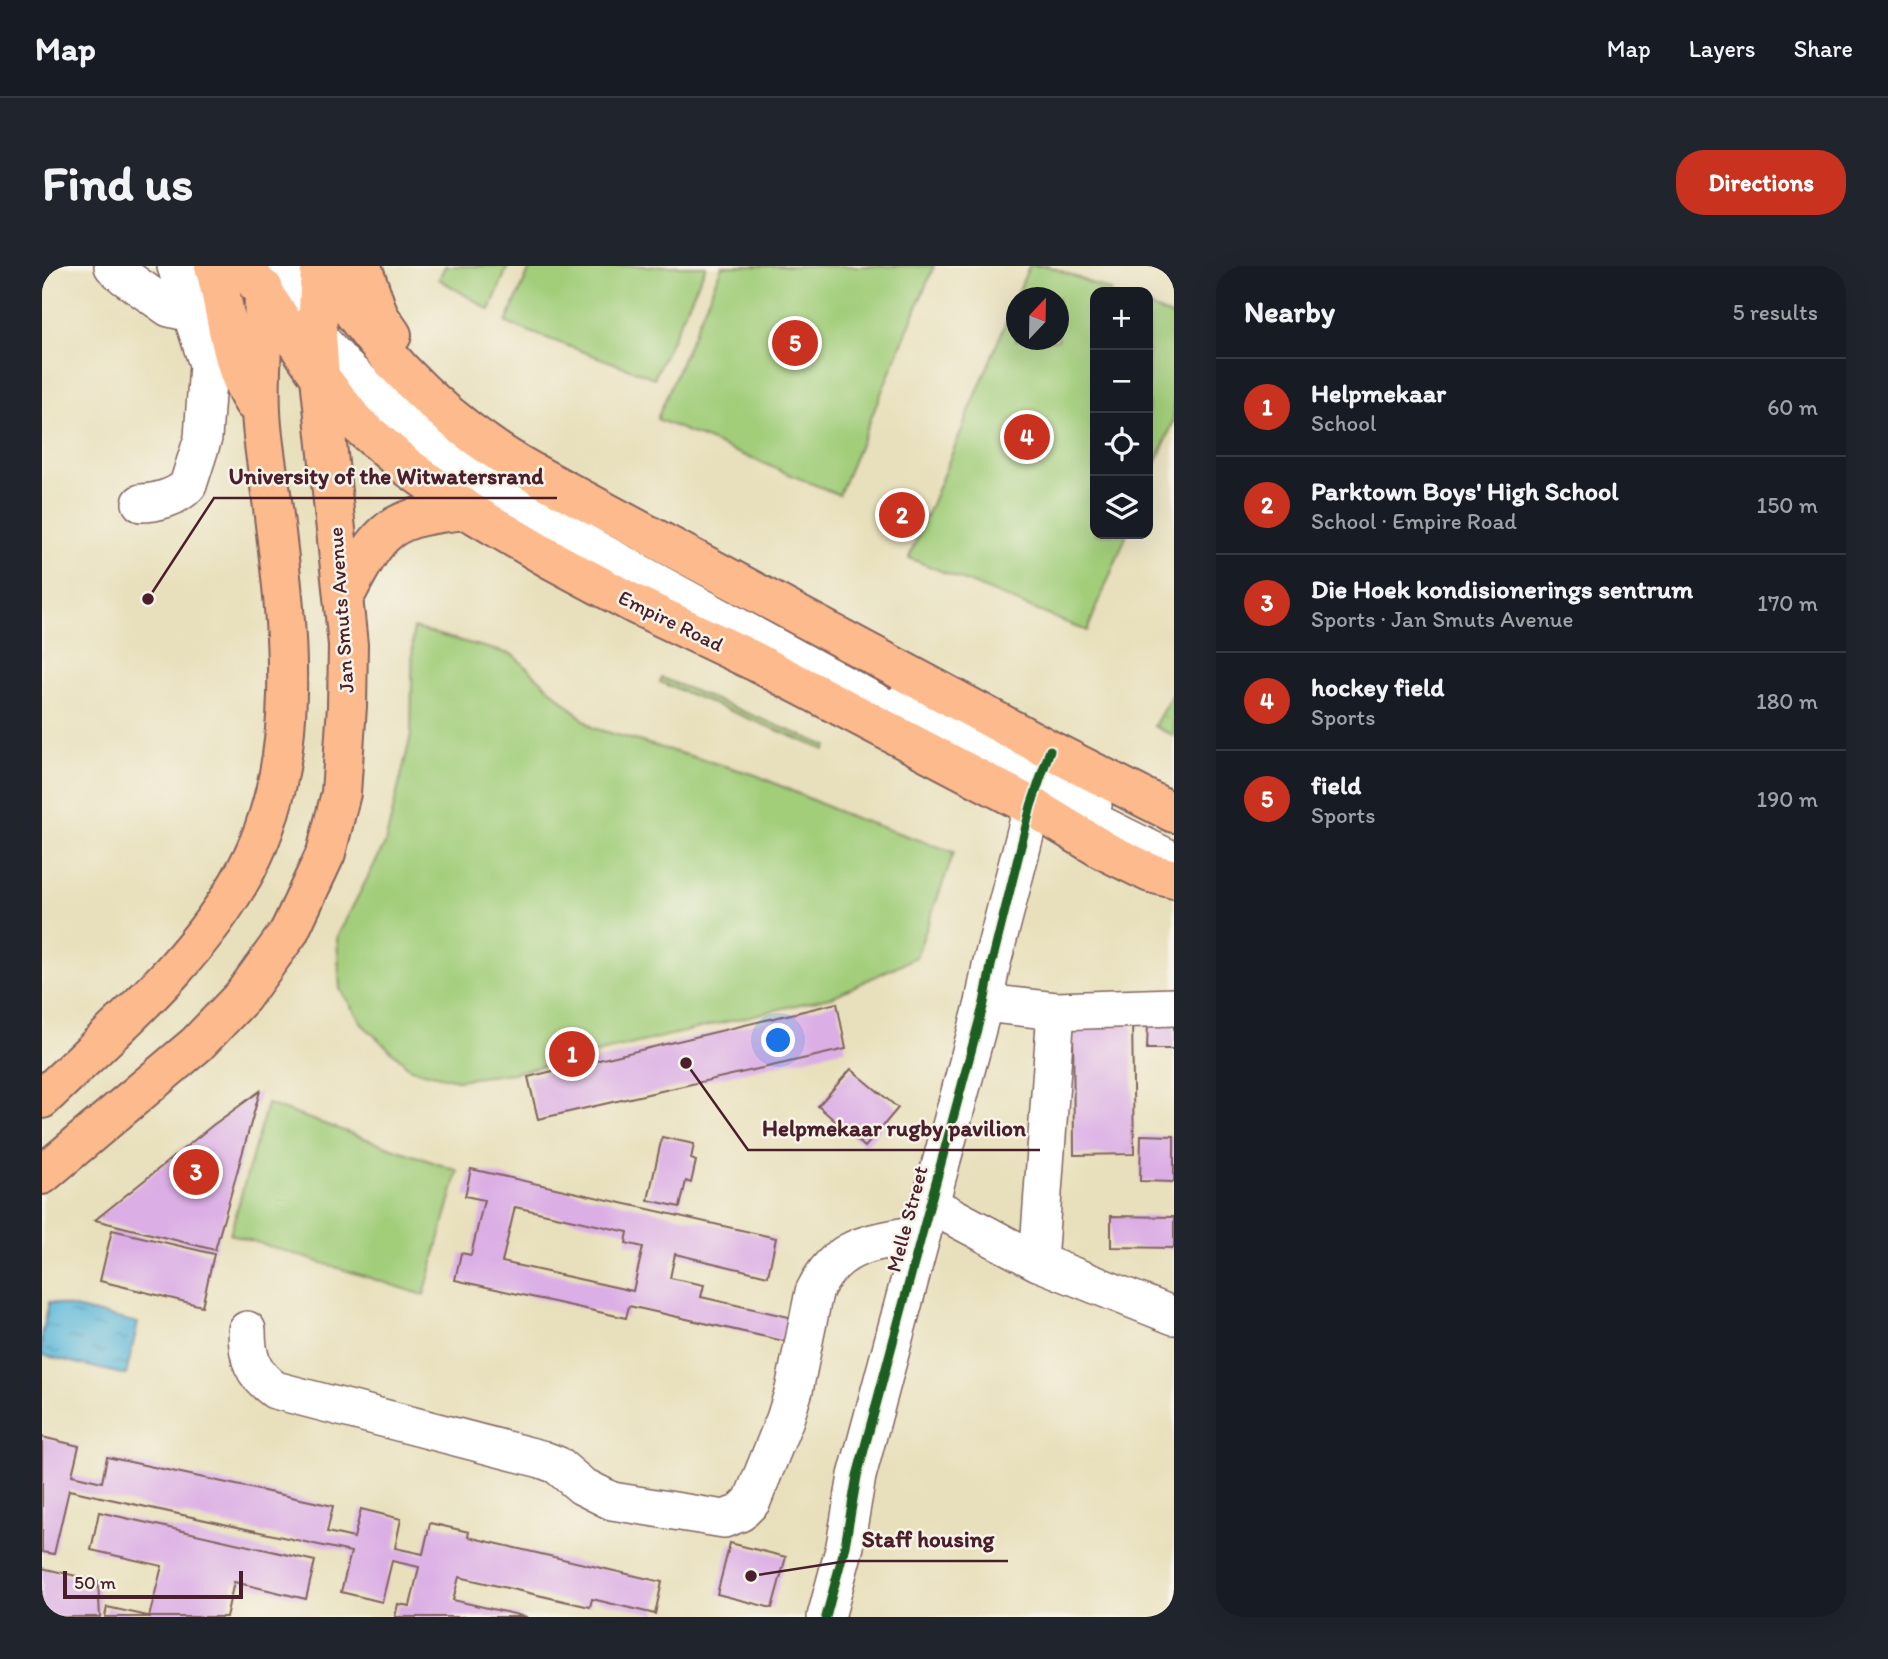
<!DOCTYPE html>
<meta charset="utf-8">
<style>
body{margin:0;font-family:Itim,sans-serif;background:#20242c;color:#f1f3f6}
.controls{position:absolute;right:21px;top:21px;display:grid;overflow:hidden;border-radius:14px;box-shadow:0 7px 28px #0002}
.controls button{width:63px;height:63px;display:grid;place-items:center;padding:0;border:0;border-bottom:2px solid #363941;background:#171b24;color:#f1f3f6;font:35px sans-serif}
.compass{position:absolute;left:964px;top:21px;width:63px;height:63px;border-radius:50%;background:#171b24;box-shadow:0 7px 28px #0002;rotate:22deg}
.scale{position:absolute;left:21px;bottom:18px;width:180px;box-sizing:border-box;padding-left:7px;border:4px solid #4a1f2b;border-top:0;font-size:19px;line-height:24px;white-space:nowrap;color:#4a1f2b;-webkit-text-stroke:5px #f7f3e8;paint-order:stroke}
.you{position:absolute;left:737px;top:775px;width:24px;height:24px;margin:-18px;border:5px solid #fff;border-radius:50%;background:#1a73e8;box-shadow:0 0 0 10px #1a73e833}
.badge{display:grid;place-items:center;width:46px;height:46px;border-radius:50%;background:#c8321e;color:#fff;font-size:23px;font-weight:700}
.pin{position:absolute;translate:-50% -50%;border:4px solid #fff;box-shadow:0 2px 7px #0006}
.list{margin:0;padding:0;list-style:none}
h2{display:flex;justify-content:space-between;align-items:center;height:91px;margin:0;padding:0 28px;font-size:30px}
h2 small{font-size:23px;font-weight:400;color:#9ea1a6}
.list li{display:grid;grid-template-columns:46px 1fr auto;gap:21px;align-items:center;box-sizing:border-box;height:98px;padding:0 28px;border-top:2px solid #363941}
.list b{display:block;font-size:26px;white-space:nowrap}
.list p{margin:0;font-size:23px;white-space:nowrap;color:#9ea1a6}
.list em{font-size:23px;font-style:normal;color:#9ea1a6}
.icon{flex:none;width:38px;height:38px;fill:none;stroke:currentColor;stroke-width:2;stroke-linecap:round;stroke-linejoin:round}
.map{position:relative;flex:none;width:1132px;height:1351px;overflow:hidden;border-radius:28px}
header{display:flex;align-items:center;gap:42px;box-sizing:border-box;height:98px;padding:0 35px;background:#171b24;border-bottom:2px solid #363941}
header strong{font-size:33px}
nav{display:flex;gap:38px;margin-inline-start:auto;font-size:24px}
.intro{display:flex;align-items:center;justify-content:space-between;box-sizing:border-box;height:168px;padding:0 42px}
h1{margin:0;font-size:49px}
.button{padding:18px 32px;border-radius:28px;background:#c8321e;color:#fff;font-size:24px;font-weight:700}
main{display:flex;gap:42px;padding:0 42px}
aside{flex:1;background:#171b24;border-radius:28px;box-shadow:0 7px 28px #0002}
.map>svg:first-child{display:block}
.grass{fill:url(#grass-dots);stroke:#767652;stroke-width:2}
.green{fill:#a2ce7a;stroke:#767652;stroke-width:2;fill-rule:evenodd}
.water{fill:url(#water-ripples);stroke:#526c82;stroke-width:2}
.building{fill:#dbaee5;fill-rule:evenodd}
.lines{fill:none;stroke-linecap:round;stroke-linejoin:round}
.minor-casing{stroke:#81635e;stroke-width:40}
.major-casing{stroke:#81635e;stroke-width:42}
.minor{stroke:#fff;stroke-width:37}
.major{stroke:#fcba8d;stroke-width:38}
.cycleway-casing{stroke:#f7f3e8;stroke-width:13}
.cycleway{stroke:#1b5e20;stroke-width:9}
.labels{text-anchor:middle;stroke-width:5;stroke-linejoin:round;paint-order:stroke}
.street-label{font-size:21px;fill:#4a1f2b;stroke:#f7f3e8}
.leader{fill:none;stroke:#4a1f2b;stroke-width:2.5}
.callout-dot{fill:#4a1f2b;stroke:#f7f3e8;stroke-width:2.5}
.callout-label{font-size:23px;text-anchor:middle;font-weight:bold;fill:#4a1f2b;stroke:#f7f3e8;stroke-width:5;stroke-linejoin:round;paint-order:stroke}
</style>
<header>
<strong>Map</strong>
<nav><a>Map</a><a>Layers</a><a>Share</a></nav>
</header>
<div class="intro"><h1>Find us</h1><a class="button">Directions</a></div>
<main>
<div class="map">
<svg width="1132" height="1351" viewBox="0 0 1132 1351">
<defs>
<pattern id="grass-dots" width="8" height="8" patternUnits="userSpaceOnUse" patternTransform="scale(1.75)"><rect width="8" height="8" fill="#a2ce7a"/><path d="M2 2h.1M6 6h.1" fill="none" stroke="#8db06a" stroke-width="1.8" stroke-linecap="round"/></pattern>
<pattern id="water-ripples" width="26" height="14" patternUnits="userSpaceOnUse" patternTransform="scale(1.75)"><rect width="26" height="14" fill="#5bb8d9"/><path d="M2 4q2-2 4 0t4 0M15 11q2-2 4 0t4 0" fill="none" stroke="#4d95b0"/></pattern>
</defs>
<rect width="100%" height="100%" fill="#f7f3e8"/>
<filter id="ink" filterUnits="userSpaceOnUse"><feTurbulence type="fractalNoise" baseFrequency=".0143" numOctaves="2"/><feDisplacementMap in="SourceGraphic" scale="14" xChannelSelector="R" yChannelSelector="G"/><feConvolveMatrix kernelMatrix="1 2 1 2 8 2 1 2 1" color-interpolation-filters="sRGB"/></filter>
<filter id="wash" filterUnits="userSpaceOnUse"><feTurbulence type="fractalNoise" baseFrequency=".00686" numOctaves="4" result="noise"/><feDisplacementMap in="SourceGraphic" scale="28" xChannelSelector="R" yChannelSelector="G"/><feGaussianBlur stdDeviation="1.57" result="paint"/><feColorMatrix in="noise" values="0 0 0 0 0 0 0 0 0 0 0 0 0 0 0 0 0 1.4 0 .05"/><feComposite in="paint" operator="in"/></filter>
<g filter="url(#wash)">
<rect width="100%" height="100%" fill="#e8e0bc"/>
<path class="grass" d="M1132,425V470L1112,460Z"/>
<path class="green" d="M403,0H466L448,44L397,13Z
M489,0H664L612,112L464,57Z
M680,0H892L797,229L615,153Z
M987,0H1007L1071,26H1053V268H1085L1045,365L867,292ZM974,32H1016V74H974Z
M1106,41L1132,51V154L1106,217Z
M371,362L471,389L551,462L714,509L804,549L912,586L874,691L792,730L470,807L415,814L369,803L321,759L298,723L295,671L343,578L369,469Z
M620,412L785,480L783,484L618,416Z
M225,838L416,905L382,1029L188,968Z"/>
<path class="water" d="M7,1036L96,1057L84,1109L0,1089V1070Z"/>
<g id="blocks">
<path class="building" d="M795,737L804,783L496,853L486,811Z
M1031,752H1090L1092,888L1032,889Z
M1106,755L1132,756V783H1105Z
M809,803L856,842L823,881L776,840Z
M218,825L173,984L53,954L171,859Z
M1099,869L1132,870V916L1098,915Z
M620,871L652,878L649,893L654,895L649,917L644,915L638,941L606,934Z
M429,903L734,972L726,1010L633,988L628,1012L662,1019L659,1031L751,1052L746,1076L587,1040L584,1052L413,1014L419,987L429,989L442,934L423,930ZM473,941L586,966L584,977L601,981L591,1025L460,996Z
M1069,950L1132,951V982L1069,981Z
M70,964L172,988L160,1040L58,1015Z
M0,1171L37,1180L30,1209L60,1216L65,1191L291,1240L285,1266L312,1272L319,1243L359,1253L353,1282L381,1288L388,1257L427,1266L426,1271L620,1316L613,1348L550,1333L548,1341L417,1311L411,1334L485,1351H353L356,1338L368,1340L377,1301L350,1295L340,1336L299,1326L309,1286L27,1224L12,1288L0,1286Z
M57,1246L273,1295L264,1333L192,1316L184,1351H107L120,1300L49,1284Z
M688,1277L744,1291L730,1342L675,1328Z
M0,1302L56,1315L58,1351H0Z
M65,1341L106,1350V1351H63Z"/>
</g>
</g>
<g filter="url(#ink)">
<use href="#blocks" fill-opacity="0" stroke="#81635e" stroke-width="2"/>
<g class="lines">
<defs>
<path id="minor" d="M71,0L83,11L127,42L149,47
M239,0L275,70L302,100L354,149L437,217L555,284L881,462
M99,237C114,237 136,231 146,219L161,172L166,98L134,0
M862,436L1051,539
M1017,538L1132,595
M942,737L1014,745L1132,741
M887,938L996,996L1132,1050
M996,996L1014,745
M205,1064C205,1091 210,1108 233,1124L499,1193L515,1199L540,1220L570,1235L682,1253L698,1247L710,1235L743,1153L752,1124L772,1026C796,975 831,978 879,967
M784,1351L803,1280L815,1210L942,737L949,700L998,511"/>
<path id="major" d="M172,0C184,40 188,102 211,136
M203,0L278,111L313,156L364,200L425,244L508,293L594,339L712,395L989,540L1061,584L1108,607L1132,613
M280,0C325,73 380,135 452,183C472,197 495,209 517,221L1008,484L1132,547
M320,0L337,50L350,69
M303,330C339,261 346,251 425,244
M0,833C72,763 156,694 204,604C264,491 245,356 230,234C226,205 220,174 219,145C217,104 222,63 222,23
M0,909L155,778L200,731L247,666L284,587L299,527L305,440L306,379L278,111L275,70L278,0"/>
</defs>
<use href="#minor" class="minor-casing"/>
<use href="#major" class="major-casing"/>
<use href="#minor" class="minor"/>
<use href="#major" class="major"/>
<defs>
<path id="cycleway" d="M784,1351L803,1280L815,1210L942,737L949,700L989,540L1008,484"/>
</defs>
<use href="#cycleway" class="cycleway-casing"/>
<use href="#cycleway" class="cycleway"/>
</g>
</g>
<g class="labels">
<g class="street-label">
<text transform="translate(299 344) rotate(-94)" y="7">Jan Smuts Avenue</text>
<text transform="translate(629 355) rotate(26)" y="7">Empire Road</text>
<text transform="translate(865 953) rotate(-75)" y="7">Melle Street</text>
</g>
</g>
<path class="leader" d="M106 333L172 232H515M644 797L706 884H998M709 1310L805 1295H966"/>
<g class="callout-dot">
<circle cx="106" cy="333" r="7"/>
<circle cx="644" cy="797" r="7"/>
<circle cx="709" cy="1310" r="7"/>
</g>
<g class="callout-label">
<text x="344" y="218">University of the Witwatersrand</text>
<text x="852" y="870">Helpmekaar rugby pavilion</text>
<text x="886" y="1281">Staff housing</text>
</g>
</svg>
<div class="controls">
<button>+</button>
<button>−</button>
<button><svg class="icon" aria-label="locate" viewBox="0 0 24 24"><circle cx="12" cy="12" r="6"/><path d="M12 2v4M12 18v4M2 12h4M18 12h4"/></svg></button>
<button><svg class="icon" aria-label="layers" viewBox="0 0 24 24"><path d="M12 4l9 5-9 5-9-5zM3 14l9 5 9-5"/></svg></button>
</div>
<svg class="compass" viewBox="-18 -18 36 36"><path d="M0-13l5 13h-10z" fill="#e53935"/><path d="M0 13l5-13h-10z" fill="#9ea1a6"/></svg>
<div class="scale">50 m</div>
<div class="you"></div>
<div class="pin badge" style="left:530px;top:788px">1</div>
<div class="pin badge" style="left:860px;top:249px">2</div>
<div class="pin badge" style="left:154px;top:906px">3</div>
<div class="pin badge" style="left:985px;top:171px">4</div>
<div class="pin badge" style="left:753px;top:77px">5</div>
</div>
<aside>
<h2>Nearby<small>5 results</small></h2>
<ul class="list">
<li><span class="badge">1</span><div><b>Helpmekaar</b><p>School</p></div><em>60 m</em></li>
<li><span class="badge">2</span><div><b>Parktown Boys' High School</b><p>School · Empire Road</p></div><em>150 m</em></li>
<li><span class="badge">3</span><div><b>Die Hoek kondisionerings sentrum</b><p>Sports · Jan Smuts Avenue</p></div><em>170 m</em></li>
<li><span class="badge">4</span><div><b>hockey field</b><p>Sports</p></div><em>180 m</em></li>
<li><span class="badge">5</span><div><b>field</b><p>Sports</p></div><em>190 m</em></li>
</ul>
</aside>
</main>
